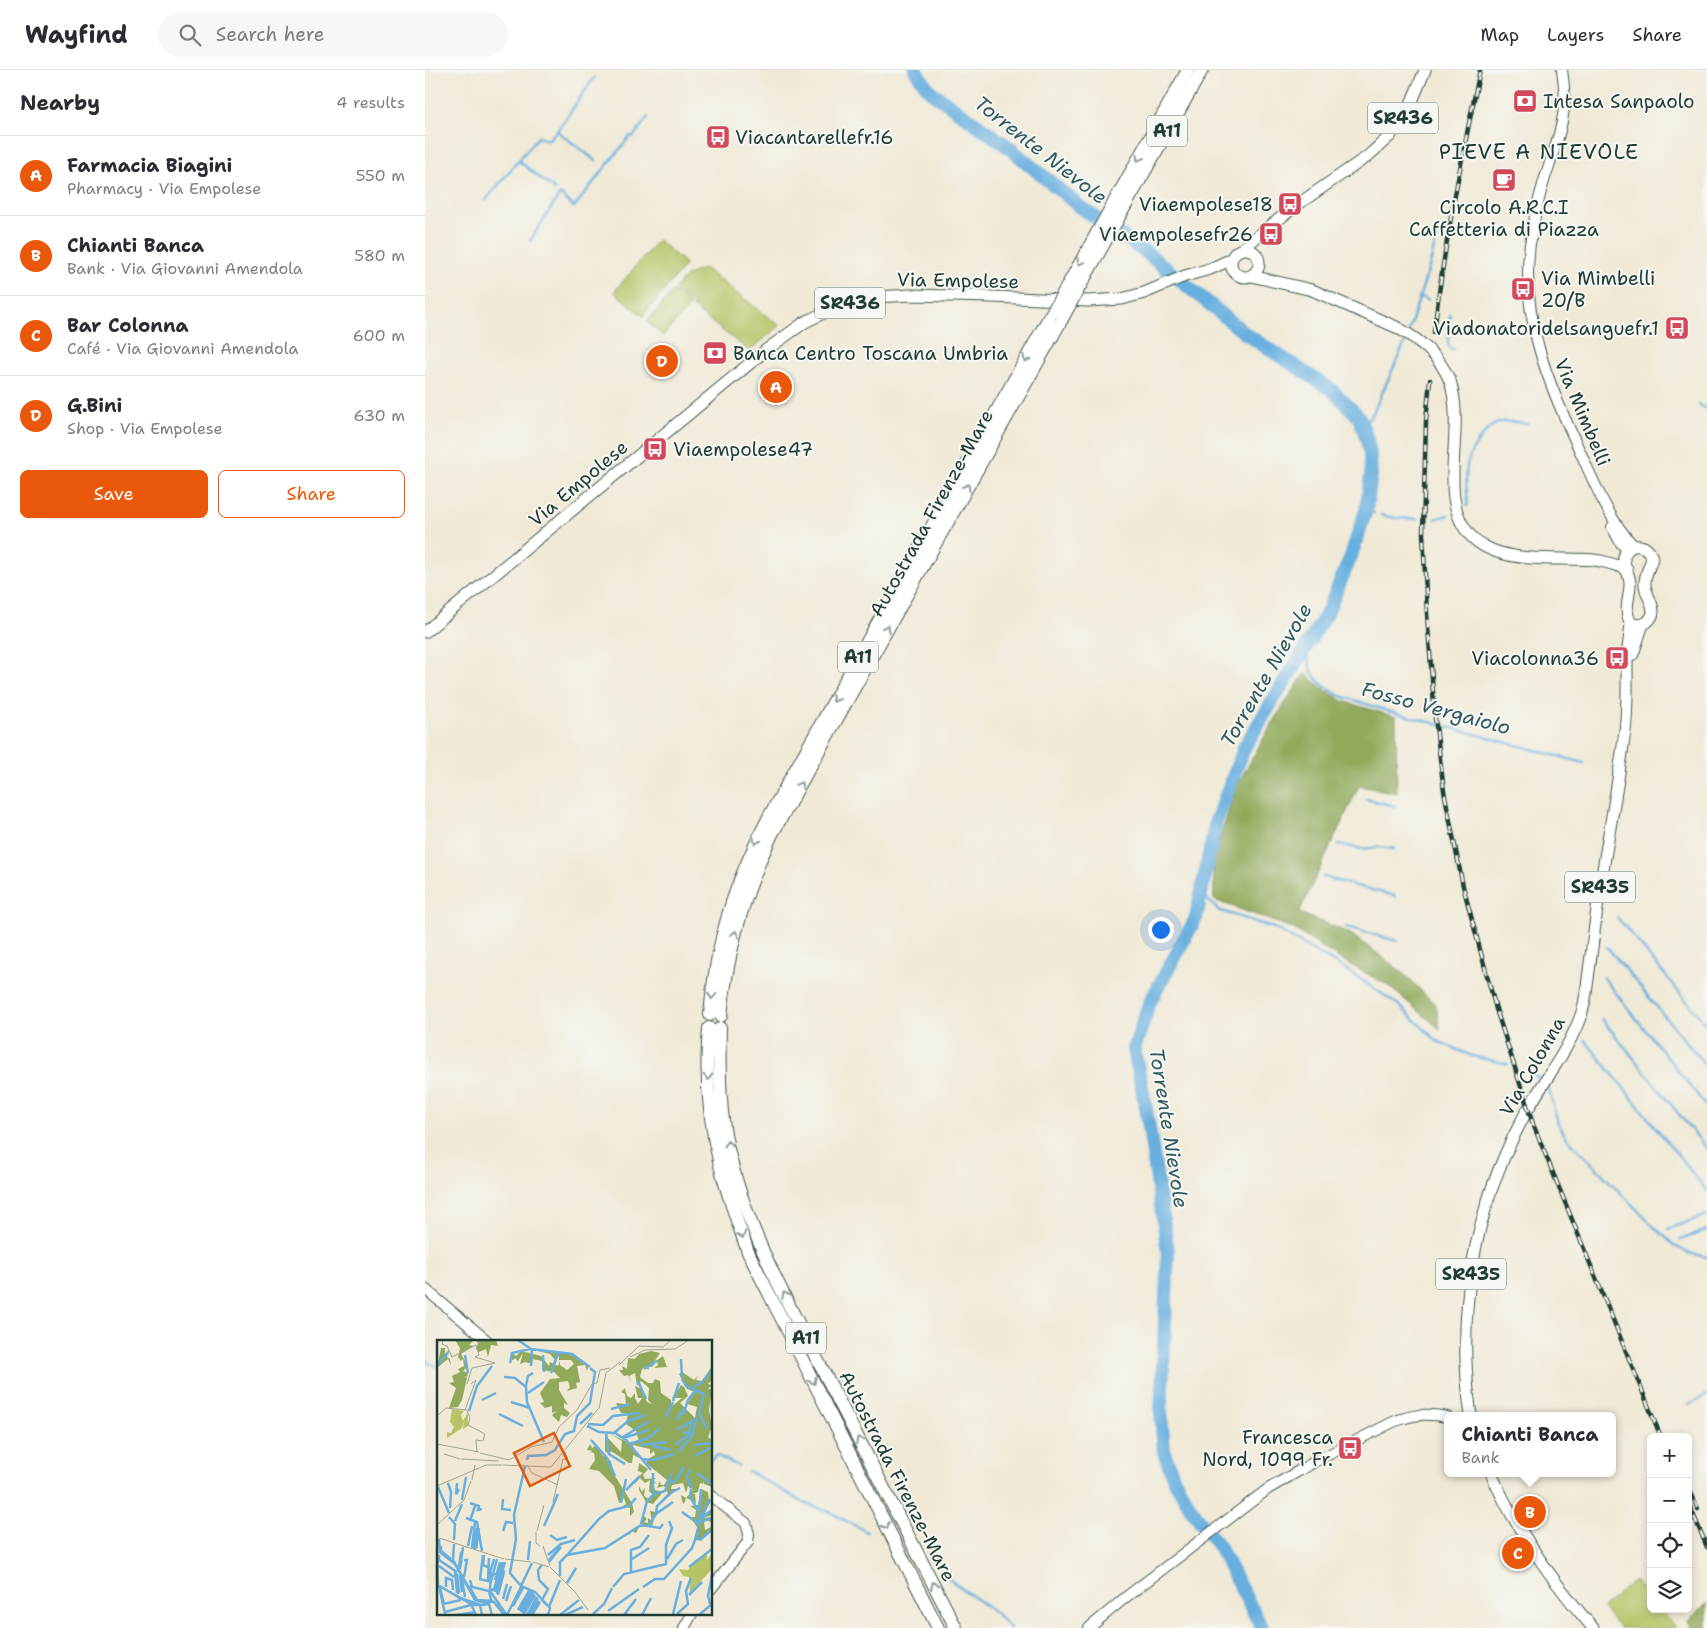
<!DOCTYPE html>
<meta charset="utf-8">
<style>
body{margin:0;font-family:"Shantell Sans",sans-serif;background:#f7f7f7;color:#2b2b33}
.controls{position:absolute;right:15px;bottom:15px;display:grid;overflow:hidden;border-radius:8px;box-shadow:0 2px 8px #0003}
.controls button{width:45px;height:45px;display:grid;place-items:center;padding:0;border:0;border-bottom:1px solid #e1e1e2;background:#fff;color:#2b2b33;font:25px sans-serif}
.you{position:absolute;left:735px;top:859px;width:18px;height:18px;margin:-12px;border:4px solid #fff;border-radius:50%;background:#1a73e8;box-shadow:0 0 0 8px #1a73e833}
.badge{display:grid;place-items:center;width:32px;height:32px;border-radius:50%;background:#ea580c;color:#fff;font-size:16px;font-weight:700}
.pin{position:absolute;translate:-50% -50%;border:2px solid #fff;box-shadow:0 1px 5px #0006}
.popup{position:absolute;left:1019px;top:1342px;width:172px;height:65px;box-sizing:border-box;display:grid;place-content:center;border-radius:8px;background:#fff;filter:drop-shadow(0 1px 4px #0005);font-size:16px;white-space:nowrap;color:#7c7c81}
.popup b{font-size:19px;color:#2b2b33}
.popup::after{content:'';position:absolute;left:50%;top:100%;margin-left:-10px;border:10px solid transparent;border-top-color:#fff}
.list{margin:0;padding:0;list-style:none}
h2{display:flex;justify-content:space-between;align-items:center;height:65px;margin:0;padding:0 20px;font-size:21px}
h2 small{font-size:16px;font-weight:400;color:#7c7c81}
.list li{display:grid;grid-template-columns:32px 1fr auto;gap:15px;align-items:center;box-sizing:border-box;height:80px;padding:0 20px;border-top:1px solid #e1e1e2}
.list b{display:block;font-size:19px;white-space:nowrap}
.list p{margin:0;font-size:16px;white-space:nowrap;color:#7c7c81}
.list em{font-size:16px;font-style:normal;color:#7c7c81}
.actions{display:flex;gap:10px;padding:15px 20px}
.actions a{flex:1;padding:11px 0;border:1px solid #ea580c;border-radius:8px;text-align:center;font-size:18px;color:#ea580c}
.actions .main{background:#ea580c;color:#fff}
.icon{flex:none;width:28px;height:28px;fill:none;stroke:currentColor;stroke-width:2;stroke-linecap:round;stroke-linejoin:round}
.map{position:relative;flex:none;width:1282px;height:1558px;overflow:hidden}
header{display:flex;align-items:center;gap:30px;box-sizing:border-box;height:70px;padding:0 25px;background:#fff;border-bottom:1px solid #e1e1e2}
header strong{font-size:24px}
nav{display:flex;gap:28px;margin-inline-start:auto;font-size:18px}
.search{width:350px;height:45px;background:#f7f7f7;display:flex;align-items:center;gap:12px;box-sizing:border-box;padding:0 18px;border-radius:28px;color:#7c7c81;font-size:19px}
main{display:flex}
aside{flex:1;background:#fff}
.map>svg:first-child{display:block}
.green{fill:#b7c365;stroke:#6b804c}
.forest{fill:#91a95a;stroke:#587347}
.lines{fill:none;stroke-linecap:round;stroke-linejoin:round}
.stream{stroke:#68afdf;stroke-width:2.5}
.river{stroke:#68afdf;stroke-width:14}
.secondary-casing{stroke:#3e574c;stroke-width:12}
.primary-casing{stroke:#3e574c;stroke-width:13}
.highway-casing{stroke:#3e574c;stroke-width:14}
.secondary{stroke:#fff;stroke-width:10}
.primary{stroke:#fff;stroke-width:11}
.highway{stroke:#fff;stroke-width:12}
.rail-casing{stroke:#1f3d34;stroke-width:4.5}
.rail{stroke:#f6f6f2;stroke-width:2.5;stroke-dasharray:8;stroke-linecap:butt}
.primary-bridge-casing{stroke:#3e574c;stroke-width:13;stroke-linecap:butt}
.highway-bridge-casing{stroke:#3e574c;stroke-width:14;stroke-linecap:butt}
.primary-bridge{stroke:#fff;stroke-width:11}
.highway-bridge{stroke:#fff;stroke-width:12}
.oneway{stroke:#8f9e9a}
.labels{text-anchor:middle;stroke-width:4;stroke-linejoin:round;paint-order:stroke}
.shield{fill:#f6f6f2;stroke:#60746d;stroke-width:1}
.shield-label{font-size:18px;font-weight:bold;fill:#1f3d34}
.poi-label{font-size:19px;fill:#1f3d34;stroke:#f6f6f2;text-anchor:start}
.street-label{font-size:19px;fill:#1f3d34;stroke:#f6f6f2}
.water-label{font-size:20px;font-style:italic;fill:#315a5f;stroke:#f6f6f2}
.quarter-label{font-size:21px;letter-spacing:1px;fill:#1f3d34;stroke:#f6f6f2}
.inset-river{fill:none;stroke:#68afdf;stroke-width:2.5}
.inset-road{fill:none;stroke:#9ca495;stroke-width:1}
.view{fill:#de580e;fill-opacity:0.15;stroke:#de580e;stroke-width:2.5}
.inset-edge{fill:none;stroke:#1f3d34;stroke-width:2.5}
</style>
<header>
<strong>Wayfind</strong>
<div class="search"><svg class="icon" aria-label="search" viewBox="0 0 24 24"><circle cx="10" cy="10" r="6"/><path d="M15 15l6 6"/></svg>Search here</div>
<nav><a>Map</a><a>Layers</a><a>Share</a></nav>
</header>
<main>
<aside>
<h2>Nearby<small>4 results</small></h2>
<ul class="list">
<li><span class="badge">A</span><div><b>Farmacia Biagini</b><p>Pharmacy · Via Empolese</p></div><em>550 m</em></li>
<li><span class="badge">B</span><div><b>Chianti Banca</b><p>Bank · Via Giovanni Amendola</p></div><em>580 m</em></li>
<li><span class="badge">C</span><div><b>Bar Colonna</b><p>Café · Via Giovanni Amendola</p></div><em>600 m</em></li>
<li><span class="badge">D</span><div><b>G.Bini</b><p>Shop · Via Empolese</p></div><em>630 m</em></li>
</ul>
<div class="actions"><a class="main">Save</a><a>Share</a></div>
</aside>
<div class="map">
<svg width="1282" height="1558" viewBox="0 0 1282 1558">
<rect width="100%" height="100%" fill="#f6f6f2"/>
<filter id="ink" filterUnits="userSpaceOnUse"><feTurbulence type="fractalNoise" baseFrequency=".02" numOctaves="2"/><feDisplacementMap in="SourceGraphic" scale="10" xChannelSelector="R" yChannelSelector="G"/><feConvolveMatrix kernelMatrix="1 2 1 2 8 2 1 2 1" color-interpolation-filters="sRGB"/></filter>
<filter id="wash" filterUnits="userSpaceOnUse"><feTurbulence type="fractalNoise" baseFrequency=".0096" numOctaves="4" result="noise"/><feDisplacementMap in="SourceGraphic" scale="20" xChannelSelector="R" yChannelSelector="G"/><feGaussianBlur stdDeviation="1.12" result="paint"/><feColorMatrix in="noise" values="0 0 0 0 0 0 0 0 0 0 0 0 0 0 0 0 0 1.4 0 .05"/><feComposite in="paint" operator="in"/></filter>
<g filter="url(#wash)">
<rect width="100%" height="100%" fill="#f0e9d5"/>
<path class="green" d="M233,170L261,194L218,246L189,222Z
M279,198L355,256L324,281L267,237L269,234L250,218L261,206Z
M249,220L266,234L238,266L222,252Z
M1209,1510L1226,1529V1539H1235L1251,1558H1195L1178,1538Z"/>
<path class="forest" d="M880,603L896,617L918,631L971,647L972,723L934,716L874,843L923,862L976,901L1011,935L1015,959L962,915L915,889L867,858L789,830L788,789L812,715L850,648Z
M1282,1533V1558H1267L1263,1551Z"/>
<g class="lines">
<path class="stream" d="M132,61L171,91
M94,91L130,120
M60,131L113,67L123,70L132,61L169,8
M105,171L135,124L149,137L205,66L208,67L223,47
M995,227L1003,230
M1025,245L1023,274L1025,278L1029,279
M984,260L1005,194L1012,165
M1273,334L1282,339
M938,356L948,343L982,268
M1042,436L1043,433C1042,421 1040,409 1042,397C1043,383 1061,355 1076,352C1084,350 1095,353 1103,354
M941,440L949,443
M956,445L970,448L993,449
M1010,449L1023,445
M881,578L886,601L895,613L913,625L963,641L1159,693
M941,729L970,736
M913,774L936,779L954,777L969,779
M898,807L970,826
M776,823L793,840L849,858L919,898L975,936L1012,971L1047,986L1083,994
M1192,847L1282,956
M921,857L972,871
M1182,877L1282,997
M1178,907L1282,1037
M1177,949L1282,1079
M1160,970L1282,1121
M1103,1001L1115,1009
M1123,1017L1133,1053L1141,1067L1228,1156L1250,1176L1263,1183L1282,1187
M1243,1159L1282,1145
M1255,1170L1282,1160
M0,1282L1,1291L14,1298
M1264,1334L1282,1325
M286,1390L291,1385L313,1396
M323,1401L381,1434L405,1442L442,1462
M520,1506L573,1545L585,1558"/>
<path class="river" d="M490,0L505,21L582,76L654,136L722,183L821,264L907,320L934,347L942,369L945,384L946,405L941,440L926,486L902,543L820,676L791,751L771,848L725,932L709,979L721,1038L743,1182L736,1342L739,1382L749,1409L765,1437L794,1477L837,1558"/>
</g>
</g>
<g filter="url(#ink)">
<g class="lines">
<defs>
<path id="secondary" d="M1137,0C1139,15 1141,30 1138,45C1136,62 1130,77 1125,93C1117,115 1111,139 1107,162C1091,243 1125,317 1158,388C1172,419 1185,451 1209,476
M1187,457L1195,472L1202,480
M0,1219L64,1272
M286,1426L321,1453L324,1464L323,1472L286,1519
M259,1558L267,1544
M664,1558L701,1527L843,1419L889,1392L968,1352C989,1344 1001,1343 1022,1347"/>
<path id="primary" d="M806 193a14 14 0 1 1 28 0a14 14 0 1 1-28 0Z
M817,179L869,137L943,86L965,66L983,41L1000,0
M826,206L887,220L971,257
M1025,311C1037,349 1024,389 1029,428C1039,501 1116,486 1169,490C1180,491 1191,495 1202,499
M1209,476C1218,475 1224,479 1227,488C1225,497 1219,505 1220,515C1221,528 1236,541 1222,552C1217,556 1211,555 1206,553C1198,541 1205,527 1205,514C1205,504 1198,496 1199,487C1200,481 1204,478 1209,476Z
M0,562L341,280L380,252L407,239L451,227L486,225L567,227L663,231L697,229L719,223L760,206L785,199L807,189
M1208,584L1218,554
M1046,1346C1031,1244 1048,1141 1097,1050C1116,1013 1144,982 1157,942C1161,929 1162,915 1164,901C1167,878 1170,855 1173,831C1181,777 1192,723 1199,668C1203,644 1202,619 1202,594C1202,580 1205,567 1206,553
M1066,1403C1091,1460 1128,1512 1168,1558"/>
<path id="highway" d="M644,213L763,0
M655,216L777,0
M285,945C291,869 310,812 345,745L625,246
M296,946C302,882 319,822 347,764L637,249
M284,958C280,1003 284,1051 295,1095C302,1124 313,1153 323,1182L513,1558
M295,958C294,993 294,1029 300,1064C316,1151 362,1232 403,1310C445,1393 489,1475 531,1558"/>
</defs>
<use href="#secondary" class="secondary-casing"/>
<use href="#primary" class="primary-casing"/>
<use href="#highway" class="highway-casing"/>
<use href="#secondary" class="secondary"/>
<use href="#primary" class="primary"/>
<use href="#highway" class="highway"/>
<defs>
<path id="rail" d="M1009,262C1019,174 1037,87 1055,0
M1005,310L1001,351L998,463L1002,544L1010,648L1019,721L1038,816L1071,939L1108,1054L1236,1367
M1263,1416L1273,1439
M1263,1432L1282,1477"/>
</defs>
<use href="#rail" class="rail-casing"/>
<use href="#rail" class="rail"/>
<defs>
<path id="primary-bridge" d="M971,257C995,270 1014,285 1025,311"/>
<path id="highway-bridge" d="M625,246L644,213
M637,249L655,216"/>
</defs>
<use href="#primary-bridge" class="primary-bridge-casing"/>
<use href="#highway-bridge" class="highway-bridge-casing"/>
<use href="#primary-bridge" class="primary-bridge"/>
<use href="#highway-bridge" class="highway-bridge"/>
</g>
<defs><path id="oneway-chevron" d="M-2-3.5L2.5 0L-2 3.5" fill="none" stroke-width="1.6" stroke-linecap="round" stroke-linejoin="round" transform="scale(1.25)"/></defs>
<g class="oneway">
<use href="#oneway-chevron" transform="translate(714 88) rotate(119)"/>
<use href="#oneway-chevron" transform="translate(655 192) rotate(119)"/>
<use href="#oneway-chevron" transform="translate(601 289) rotate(119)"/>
<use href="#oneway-chevron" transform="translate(542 417) rotate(-61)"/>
<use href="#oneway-chevron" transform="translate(462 558) rotate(-61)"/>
<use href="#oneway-chevron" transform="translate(410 629) rotate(119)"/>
<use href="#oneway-chevron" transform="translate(375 715) rotate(-61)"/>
<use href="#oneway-chevron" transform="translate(331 771) rotate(117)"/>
<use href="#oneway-chevron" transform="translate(310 864) rotate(-76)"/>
<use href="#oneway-chevron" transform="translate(287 926) rotate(95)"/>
<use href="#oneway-chevron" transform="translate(283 1007) rotate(88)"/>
<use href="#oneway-chevron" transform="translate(303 1074) rotate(-104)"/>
<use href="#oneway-chevron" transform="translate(317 1165) rotate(71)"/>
<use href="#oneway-chevron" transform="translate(360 1225) rotate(-116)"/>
<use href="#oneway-chevron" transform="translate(388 1311) rotate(63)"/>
<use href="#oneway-chevron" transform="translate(434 1370) rotate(-117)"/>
<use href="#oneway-chevron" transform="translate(461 1456) rotate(63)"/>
<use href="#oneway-chevron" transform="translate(509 1515) rotate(-117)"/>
</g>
</g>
<defs>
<symbol id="bank-square" viewBox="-11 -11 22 22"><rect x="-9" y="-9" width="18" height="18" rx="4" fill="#d1495b" stroke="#f6f6f2"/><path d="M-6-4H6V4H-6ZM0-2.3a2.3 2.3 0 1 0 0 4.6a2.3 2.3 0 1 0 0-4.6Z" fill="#fff"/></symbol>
<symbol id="bus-square" viewBox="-11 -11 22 22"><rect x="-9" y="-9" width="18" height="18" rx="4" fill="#d1495b" stroke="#f6f6f2"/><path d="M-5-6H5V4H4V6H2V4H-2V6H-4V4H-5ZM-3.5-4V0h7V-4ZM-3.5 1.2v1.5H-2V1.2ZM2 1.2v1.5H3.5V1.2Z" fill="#fff"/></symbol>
<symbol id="cafe-square" viewBox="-11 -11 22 22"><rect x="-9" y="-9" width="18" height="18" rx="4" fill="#d1495b" stroke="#f6f6f2"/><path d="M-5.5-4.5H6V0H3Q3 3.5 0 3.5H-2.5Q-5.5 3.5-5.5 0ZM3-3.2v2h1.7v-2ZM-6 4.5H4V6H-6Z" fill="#fff"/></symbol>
</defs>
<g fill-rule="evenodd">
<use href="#bank-square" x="1086" y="17" width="28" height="28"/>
<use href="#bus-square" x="279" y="53" width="28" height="28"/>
<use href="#cafe-square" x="1065" y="96" width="28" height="28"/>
<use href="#bus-square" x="851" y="120" width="28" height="28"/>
<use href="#bus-square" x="832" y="150" width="28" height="28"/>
<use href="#bus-square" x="1084" y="205" width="28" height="28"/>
<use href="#bus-square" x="1238" y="244" width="28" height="28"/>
<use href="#bank-square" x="276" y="269" width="28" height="28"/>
<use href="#bus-square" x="216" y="365" width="28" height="28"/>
<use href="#bus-square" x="1178" y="574" width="28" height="28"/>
<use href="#bus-square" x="911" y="1364" width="28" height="28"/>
</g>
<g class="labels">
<g class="shield">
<rect x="943" y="32.5" width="70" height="31" rx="4"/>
<rect x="722" y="45.5" width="40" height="31" rx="4"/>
<rect x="390" y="217.5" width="70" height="31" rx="4"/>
<rect x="413" y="571.5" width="40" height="31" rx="4"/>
<rect x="1140" y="801.5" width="70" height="31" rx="4"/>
<rect x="1011" y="1188.5" width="70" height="31" rx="4"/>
<rect x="361" y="1252.5" width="40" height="31" rx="4"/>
</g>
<g class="shield-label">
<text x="978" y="54">SR436</text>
<text x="742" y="67">A11</text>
<text x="425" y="239">SR436</text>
<text x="433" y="593">A11</text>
<text x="1175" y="823">SR435</text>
<text x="1046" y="1210">SR435</text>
<text x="381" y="1274">A11</text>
</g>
<g class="poi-label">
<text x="1118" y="38">Intesa Sanpaolo</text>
<text x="310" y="74">Viacantarellefr.16</text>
<text x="848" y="141" text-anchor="end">Viaempolese18</text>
<text x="1079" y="144" text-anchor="middle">Circolo A.R.C.I<tspan x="1079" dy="22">Caffetteria di Piazza</tspan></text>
<text x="828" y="171" text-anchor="end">Viaempolesefr26</text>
<text x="1116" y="215">Via Mimbelli<tspan x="1116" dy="22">20/B</tspan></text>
<text x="1234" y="265" text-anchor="end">Viadonatoridelsanguefr.1</text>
<text x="308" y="290">Banca Centro Toscana Umbria</text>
<text x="248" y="386">Viaempolese47</text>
<text x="1174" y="595" text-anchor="end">Viacolonna36</text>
<text x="908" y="1374" text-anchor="end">Francesca<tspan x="908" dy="22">Nord, 1099 Fr.</tspan></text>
</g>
<g class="street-label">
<text transform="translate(533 210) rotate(1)" y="7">Via Empolese</text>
<text transform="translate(1158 342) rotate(67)" y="7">Via Mimbelli</text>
<text transform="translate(153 413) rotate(-40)" y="7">Via Empolese</text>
<text transform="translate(506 443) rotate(-61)" y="7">Autostrada Firenze-Mare</text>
<text transform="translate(1107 996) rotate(-60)" y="7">Via Colonna</text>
<text transform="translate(473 1406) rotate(63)" y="7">Autostrada Firenze-Mare</text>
</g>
<g class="water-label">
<text transform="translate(616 80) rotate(38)" y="7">Torrente Nievole</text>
<text transform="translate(841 605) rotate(-60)" y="7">Torrente Nievole</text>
<text transform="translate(1011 638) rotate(15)" y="7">Fosso Vergaiolo</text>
<text transform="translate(744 1058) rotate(81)" y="7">Torrente Nievole</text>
</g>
<g class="quarter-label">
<text x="1114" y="89">PIEVE A NIEVOLE</text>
</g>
</g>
<g transform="translate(12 1270)">
<rect width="275" height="275" fill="#f0e9d5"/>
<path d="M15,69L27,71L24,75L26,81L31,72V86L26,89L27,81L25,88L10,98V92L14,93L17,87L13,82ZM275,213V229L253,253L252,237L246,236L242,229L251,230L258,220L270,215V220Z" fill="#b7c365"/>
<path d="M18,0H37L32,5L37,6L24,14L31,26L26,31L31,33L30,37L27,36L30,38L25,60L21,67L12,68L19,48L12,43L17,42L15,36L23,32L21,29L27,26L26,19L24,21L21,17L23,8ZM38,0H59L61,6L54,5L51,17L49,9L42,12L39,9L41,3ZM4,8H8V14L12,11L10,17L13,19L14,25L11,19L0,28ZM84,11L104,16L112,26L113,22L121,26L123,21V25L130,30L137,24L134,20H122V16L118,20L113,14L101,11L134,14L151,27L150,31L148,25L140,26L143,42L139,43L140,48L130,51L133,47L131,41L122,42V50L131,65L127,63V68L133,73L130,77L124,75L122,82L115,75L120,71L115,73V66L108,68L103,63L107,62L103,53L113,39L123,38L117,32L105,30V21L96,19L95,24L88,22L83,24L86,13L81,21L78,18L76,20L73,19L75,13L79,16ZM214,11L223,13L217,22L226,16L230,27L217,28L221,25L220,21L215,27L211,26L212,30L208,27L205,29L203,37L211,43H216L218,39L223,41L224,53L234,60V67L245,58H235L240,50L238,46L241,50L244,45L247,47L251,56L243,63L258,78L260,67L250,64L258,52L250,49L242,34L245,32L257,40L261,36L259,40L265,41L275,26V40L271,44L275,45L271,49H275L272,70L275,87L271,97L275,100V147L267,144L266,141V144L263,143L261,152L255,154H258L259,164L252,156L254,160L249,158L247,164L245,161L244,155L249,158L256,150L251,146L249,153L246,143L235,145L234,149H241L224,161L231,153L227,146L220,148L223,141L224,145H227L230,140L210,124L209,120L218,115L217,111L213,114V109L196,105V110L205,119L196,115L195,123H192L174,111L172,114L168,111V95L184,112L185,101L172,93L192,103L202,101L199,91L189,84L191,73H184L179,63L189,64L188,54L184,52L188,48L190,56L194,58L198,53V58L201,64L205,58H201L198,46L204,49L210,62L215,64L211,60L212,48L204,41L200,46L198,33L192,36L195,44L191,35L187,36L182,30H186L185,26L190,29L191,18L198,19L202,14ZM156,100L165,115L174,121L176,133L195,163L197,172L193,176V168L186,166L189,164L187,158L182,163L177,146L162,131L152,129L158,120L157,113L153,112L156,111L150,110L153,104L155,108L158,106ZM202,123L211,129L206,135L208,139L219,138L216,140L220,144L216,142L218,150L226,152L216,164L209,162L202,150V146L205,152L208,148L207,156L213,160L216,155L212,151L213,140L208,143L203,138L197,144L195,142L206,133L201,131ZM264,149L271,152L272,162L275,160L266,174L275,170V175L266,178L275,177V183L270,180L267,182L268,190L274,187L275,190L264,201L257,199L260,187L253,177H258L259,170L253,166L261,165ZM212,166L213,171L219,172L215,187H202L199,193L195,191L193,194L191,195L194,191L201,186L208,185L204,183L206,175L210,179L207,182L211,183V178L215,181Z" fill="#91a95a"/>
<path class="inset-river" d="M81,0L94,9L135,14L153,27M28,15L31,33M106,15L107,32M244,19L245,38M73,23L75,13L93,9M0,26L12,11M94,26L95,9M207,29L220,21M114,33L121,13M67,37L78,38L89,47L90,62L107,102M245,39L249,46L267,54L262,75M201,41L209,59M89,46L91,36L96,33M257,47L265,42L275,30M91,53L107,42M45,60L59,53M236,61L242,43M74,62L93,68M174,69L193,64M32,71L40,46L55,26M62,74L86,86M246,75L251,60L258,51M263,75L270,89M229,77L236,62M239,80L248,68M143,84L155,73M151,84L166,85L176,76L202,73M150,86L162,92L178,93L189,100L214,130M240,90L260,78M169,93L172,114L188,124M177,93L191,81L208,75M246,93L252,92L255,82M186,97L212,81M186,98L212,90M154,100L170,118L178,136M192,104L212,98L223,88M203,105L230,102M238,105L254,93M257,105L275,103M216,106L234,110M241,112L255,96L260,80M258,116L275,107M205,119L216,120L238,114M90,120L91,116L109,115L118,110L128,94L137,91L140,76L153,63L158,32L153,28M88,126L77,175L79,199L73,233L84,246L98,252L113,268L111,275M253,130L250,136L254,148M260,133L275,144M11,143L14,152L13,168M20,143L19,154L22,149M233,143L238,141L247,127M1,147L12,173M254,149L253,157L261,170M189,150L203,136M216,154V133M66,159L65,169L74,170M25,160L29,137M33,163L42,166L41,170L45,169M184,163L189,139M115,168L121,154M245,172L259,182M219,174L220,166L235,152L243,148M12,177L18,184L17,200M29,178L40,182L45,211M264,179L273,159M18,181L25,164M33,181L38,166M261,181L275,170M260,183L275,178M204,184L210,161L217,154L228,151L234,134M204,185L223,188L226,184M212,185L219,174L236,162M107,186L115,168M66,191L69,182L76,183M113,195L120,200L130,197M2,199L3,212L18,224L38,260L53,264M258,199H264L275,190M17,204L16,220L39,260L57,262L67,275M4,206V211L14,219M31,206L35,186M35,208L38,182M37,209L40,188M39,209L42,188M0,211L1,245L23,258L44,265L52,264L55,275M131,214L162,179L172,171L192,166L199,158M2,215V220L20,232M47,215L46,225L51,227M111,215L124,204L138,200M57,219L53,233L61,235M195,219L212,208M230,219L239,204L246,200M27,220H30L27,237M91,220L93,201M112,220L123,207M112,222L124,207M0,225V241M105,225L101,230L102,240L111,249L105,260L110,265M2,226L17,237M22,227L24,212M252,227L275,209M23,229L26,207M18,231L20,253M19,233L21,254M194,233V210L203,207L212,195M20,234L22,253M54,234L53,249L59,251L68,222M23,235L25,252M123,236V222L130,215L168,208L204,185M25,239L28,257M42,239L51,241L52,218M43,239L46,215M33,240L35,247L52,251L54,260M58,240L63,222M130,243L139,228M53,245L60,219M2,246L8,274M32,246L40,260L56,261M84,246L95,223M4,247L34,264L39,275M9,247V238L15,240L16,250M176,247L187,234L229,224V205L235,188L232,181M206,247L218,239H227L255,208L261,192L264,149M3,248L7,264M57,249L65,223M58,250L66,222M53,251L69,274M60,254L67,230M61,255L67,232M252,255L265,242M66,259L70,244M69,261L74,246M6,264L24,260M273,264L271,256L275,235M35,265H43L45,275M76,266L86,248M112,267L123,240M81,270L92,251M82,270L93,251M83,271L94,252M171,271L202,249M8,272L34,265M84,272L95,252M85,273L96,253M86,273L97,254M87,274L98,255M156,274L167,264L175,248M236,274L244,241M240,274L251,264L249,251L254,238M20,275L38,272M70,275L84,247M90,275L100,257M91,275L100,258M92,275L101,259M94,275L102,261M95,275L103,262M123,275L142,260M128,275L146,267M187,275L199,259M205,275L214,258M262,275L275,264"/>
<path class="inset-road" d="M6,0L5,4L10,6L15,17L39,5L42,15L38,17L58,23L35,28L30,44M193,17L208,10L238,9L252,0M182,25L202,6L226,7L234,0M162,69L169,33L183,22M28,70L39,40L34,44M0,76L9,68L30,70L33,78L31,85L48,94L46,101M115,102L122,87L140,70L155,44L160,43L163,30L173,28M0,104L42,112M40,112L39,100L45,101M43,113L72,120L94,107L115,102M7,114L23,119M24,119L62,121M66,125L114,127M90,125L95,133L121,145M114,127L161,69M35,140L38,125M0,146L49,125H65M116,162L126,119L131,120L128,112M1,184L27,160L34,141M100,191L107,165M99,192V203L103,206M2,198L67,219M106,206L113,226M68,219L94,222M96,222L112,227M113,227L138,252L151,270"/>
<path class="view" d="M117,93L133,126L93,146L77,113Z"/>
<rect width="275" height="275" class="inset-edge"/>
</g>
</svg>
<div class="controls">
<button>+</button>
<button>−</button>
<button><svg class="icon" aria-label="locate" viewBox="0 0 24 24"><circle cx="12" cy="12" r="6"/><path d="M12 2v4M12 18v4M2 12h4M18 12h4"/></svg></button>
<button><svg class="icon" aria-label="layers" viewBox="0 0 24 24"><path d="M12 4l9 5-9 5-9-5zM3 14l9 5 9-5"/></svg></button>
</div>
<div class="you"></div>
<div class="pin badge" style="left:351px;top:317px">A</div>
<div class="pin badge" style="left:1105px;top:1442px">B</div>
<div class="popup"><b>Chianti Banca</b>Bank</div>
<div class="pin badge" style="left:1093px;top:1483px">C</div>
<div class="pin badge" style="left:237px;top:291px">D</div>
</div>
</main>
